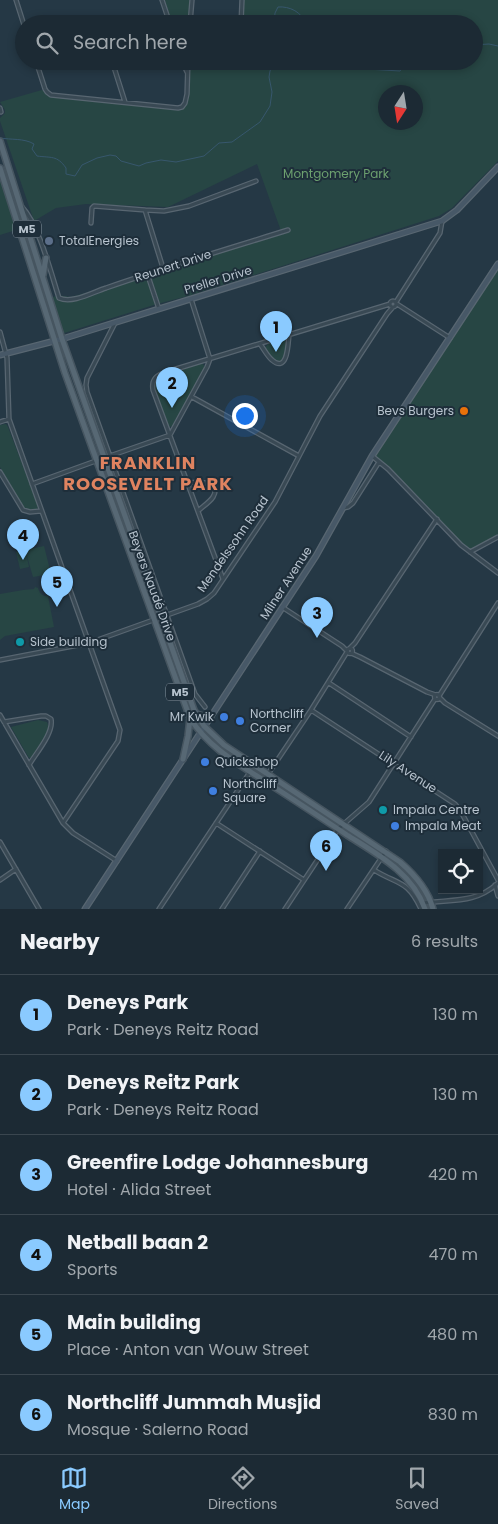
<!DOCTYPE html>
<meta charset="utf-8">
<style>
body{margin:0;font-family:Poppins,sans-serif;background:#293640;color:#f1f3f6}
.controls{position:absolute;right:15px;bottom:15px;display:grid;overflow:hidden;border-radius:0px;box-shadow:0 2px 8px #0003}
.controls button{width:45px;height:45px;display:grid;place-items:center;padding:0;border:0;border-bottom:1px solid #3a464f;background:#1c2a34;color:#f1f3f6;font:25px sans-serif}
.compass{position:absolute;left:378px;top:85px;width:45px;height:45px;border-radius:50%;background:#1c2a34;box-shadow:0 2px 8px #0003;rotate:192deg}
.you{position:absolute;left:244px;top:415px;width:18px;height:18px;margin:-12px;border:4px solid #fff;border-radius:50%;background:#1a73e8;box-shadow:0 0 0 8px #1a73e833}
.badge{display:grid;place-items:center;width:32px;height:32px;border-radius:50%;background:#8acaff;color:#111;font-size:16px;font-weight:700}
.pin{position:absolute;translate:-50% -41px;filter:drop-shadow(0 1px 2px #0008)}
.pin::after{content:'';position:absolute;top:26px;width:18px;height:15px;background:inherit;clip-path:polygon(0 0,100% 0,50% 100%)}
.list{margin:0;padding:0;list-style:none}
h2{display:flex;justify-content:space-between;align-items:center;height:65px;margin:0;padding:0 20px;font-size:21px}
h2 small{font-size:16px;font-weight:400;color:#a0a7ac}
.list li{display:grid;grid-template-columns:32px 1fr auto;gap:15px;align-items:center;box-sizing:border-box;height:80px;padding:0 20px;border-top:1px solid #3a464f}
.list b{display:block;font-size:19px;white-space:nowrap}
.list p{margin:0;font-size:16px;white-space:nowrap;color:#a0a7ac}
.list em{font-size:16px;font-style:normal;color:#a0a7ac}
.icon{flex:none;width:28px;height:28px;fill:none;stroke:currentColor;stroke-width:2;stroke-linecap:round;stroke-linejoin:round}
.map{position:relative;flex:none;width:498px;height:909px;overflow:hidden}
.search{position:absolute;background:#1c2a34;box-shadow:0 2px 8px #0003;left:15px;right:15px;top:15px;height:55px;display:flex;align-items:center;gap:12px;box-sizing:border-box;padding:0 18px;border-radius:28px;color:#a0a7ac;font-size:19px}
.sheet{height:545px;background:#1c2a34}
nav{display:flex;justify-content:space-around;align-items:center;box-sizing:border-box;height:70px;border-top:1px solid #3a464f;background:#1c2a34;font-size:14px;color:#a0a7ac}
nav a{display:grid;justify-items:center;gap:2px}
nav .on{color:#8acaff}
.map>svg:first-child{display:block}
.green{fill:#274644;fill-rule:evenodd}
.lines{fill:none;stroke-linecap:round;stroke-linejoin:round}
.stream{stroke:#37576d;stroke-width:1}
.street-casing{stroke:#586671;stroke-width:5.5}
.secondary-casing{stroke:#586671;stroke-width:7}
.primary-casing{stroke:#465560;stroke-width:8}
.street{stroke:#394954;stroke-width:3}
.secondary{stroke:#475867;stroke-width:4.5}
.primary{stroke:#576874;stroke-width:5}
.service-dot{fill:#5c6f8a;stroke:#1e2e3a;stroke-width:2}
.food-dot{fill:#e8710a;stroke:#1e2e3a;stroke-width:2}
.culture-dot{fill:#0f9aa8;stroke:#1e2e3a;stroke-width:2}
.shop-dot{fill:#3f7fe0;stroke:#1e2e3a;stroke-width:2}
.labels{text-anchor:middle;stroke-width:4;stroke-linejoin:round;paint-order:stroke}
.shield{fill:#1e2e3a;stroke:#8996a2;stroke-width:1}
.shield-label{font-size:11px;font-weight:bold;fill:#b7c3ce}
.park-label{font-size:12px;fill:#6ca06f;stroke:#1e2e3a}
.poi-label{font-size:12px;fill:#b7c3ce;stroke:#1e2e3a;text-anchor:start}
.street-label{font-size:12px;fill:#b7c3ce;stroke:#1e2e3a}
.district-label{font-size:18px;font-weight:bold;letter-spacing:1px;fill:#df8360;stroke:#1e2e3a}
</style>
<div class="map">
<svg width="498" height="909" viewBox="0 0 498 909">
<rect width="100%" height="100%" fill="#253845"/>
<path class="green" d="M165,0H190L188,24H172Z
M242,0H498V161L452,208L439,216L188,296L157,304L61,334L52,298L57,295L71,297L148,275L281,231L257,164L168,207L86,204L56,208L34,221L0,121V118L5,113V110L0,102L42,90L54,96L176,109L186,101L190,61H474V24H241ZM386,92H416V122H386Z
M0,178L16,230L0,235Z
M498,263V537L470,552L372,456Z
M283,340H285C287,347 286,355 282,361L277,362L272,359L265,348L268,344Z
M202,363L205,367L204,370L172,426L169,427L153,390L154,380L162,373Z
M6,424L8,427L38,506L37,509L29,511L24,509L0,467V425Z
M44,546L51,574L33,577L26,553L29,567L20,569L16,552Z
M35,587L38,588C39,592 42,597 48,596L54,627L5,636L0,640V594L23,590L34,589Z
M38,720L47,722L50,731L34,756L29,758L11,727Z"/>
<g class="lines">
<path class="stream" d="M274,24L275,13L278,7C289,6 303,12 305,24
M474,45L489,44L498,46
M321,61L333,67L400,71L408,61
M0,138C11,140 24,138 34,144L32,149L37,156C51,158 57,155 66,168V174L75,176L82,165L97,158L110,155L116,156L121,161L139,166L146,163L161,160L176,162L204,156L219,143L232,142L260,122L270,106L272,92L269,77L270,71L275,61"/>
<defs>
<path id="street" d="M16,0L24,25
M162,0L170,24
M190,24L192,0
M241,24L242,0
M36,61L45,89L47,92L51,95L178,108L182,107L185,103L187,94L188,61
M112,61L125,102
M182,61L187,72
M0,108L1,112
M22,207C39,225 51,273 59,298C73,304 93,292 106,288C166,267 227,249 288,230
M145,210L164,211L189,206L256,181
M91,223L92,208L94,206L145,210L163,268
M147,273L159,309
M390 304a3 3 0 1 1 6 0a3 3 0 1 1-6 0Z
M396,302L440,233L442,221
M397,304L450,338
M115,323L87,378L86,385L87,392L195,694L205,707
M0,332L7,358L9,419L120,730L118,741L63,823
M260,344C264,349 267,356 272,360C288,374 288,343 289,335
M192,397L299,456
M0,422L9,419
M372,456L388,469L461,545L498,573
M0,472L23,510L30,512L41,511
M188,483C195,482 223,480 213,497C210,502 202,507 198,511
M32,484L104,458L170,435L207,367L210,359L191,299
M343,508L348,507L353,503L379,462
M470,552L498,537
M223,579L153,390C151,379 157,375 166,372L390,304
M282,607L342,646L347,651
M350,648L355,643L437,519
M347.5 651a2.5 2.5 0 1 1 5 0a2.5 2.5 0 1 1-5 0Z
M351,653L360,657L427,692L436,695
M0,660L89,643L198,604L207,599L214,593L275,502L320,416L387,314L393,307
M329,683L411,737
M434.5 697a2.5 2.5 0 1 1 5 0a2.5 2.5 0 1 1-5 0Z
M439,696L498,603
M439,697L445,703L498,736
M311,710L455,804L460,810L498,880
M0,715L63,823L73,833L117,861
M4,722L41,716H46L51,719C54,733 36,753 29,765
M264,780L311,710L347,652
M216,823L304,880
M0,842L39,909
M374,870C398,885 407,879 421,909
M0,880L16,869
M495,885L498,896
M423,903C452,899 475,904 498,883
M159,909L250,772
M222,909L260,851
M285,909L338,829L369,802L435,699
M347,909L386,851"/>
<path id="secondary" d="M0,355L62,339L442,221L457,210L498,167
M85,909L316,556L372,456L498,264"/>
<path id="primary" d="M0,141L62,339L194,710L204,726L224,745L400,862C415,875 428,890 433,909
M0,168L65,373L190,718C210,750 244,767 274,787C299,803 323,819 347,835C377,854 413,873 425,909
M43,275L46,258
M197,714L203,716H211
M183,759L188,736L190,718"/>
</defs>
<use href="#street" class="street-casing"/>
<use href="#secondary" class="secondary-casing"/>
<use href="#primary" class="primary-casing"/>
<use href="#street" class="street"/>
<use href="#secondary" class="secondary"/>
<use href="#primary" class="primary"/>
</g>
<circle class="service-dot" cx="49" cy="241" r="5"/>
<circle class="food-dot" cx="464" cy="411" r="5"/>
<g class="culture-dot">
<circle cx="20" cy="642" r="5"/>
<circle cx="383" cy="810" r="5"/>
</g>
<g class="shop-dot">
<circle cx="224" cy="717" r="5"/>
<circle cx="240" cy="721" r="5"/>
<circle cx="205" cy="762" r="5"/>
<circle cx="213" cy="791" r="5"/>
<circle cx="395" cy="826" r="5"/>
</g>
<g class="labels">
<g class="shield">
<rect x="13" y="220.5" width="28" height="17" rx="4"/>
<rect x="166" y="683.5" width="28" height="17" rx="4"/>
</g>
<g class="shield-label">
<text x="27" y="233">M5</text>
<text x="180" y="696">M5</text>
</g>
<g class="park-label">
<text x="336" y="178">Montgomery Park</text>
</g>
<g class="poi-label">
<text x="59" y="245">TotalEnergies</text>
<text x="454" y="415" text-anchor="end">Bevs Burgers</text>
<text x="30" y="646">Side building</text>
<text x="250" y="718">Northcliff<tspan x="250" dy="14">Corner</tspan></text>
<text x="214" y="721" text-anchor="end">Mr Kwik</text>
<text x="215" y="766">Quickshop</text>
<text x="223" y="788">Northcliff<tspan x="223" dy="14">Square</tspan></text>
<text x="393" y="814">Impala Centre</text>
<text x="405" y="830">Impala Meat</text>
</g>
<g class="street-label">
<text transform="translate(173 266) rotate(-18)" y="4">Reunert Drive</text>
<text transform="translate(218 280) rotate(-17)" y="4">Preller Drive</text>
<text transform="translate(233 544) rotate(-55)" y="4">Mendelssohn Road</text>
<text transform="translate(286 583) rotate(-57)" y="4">Milner Avenue</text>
<text transform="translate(152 586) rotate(70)" y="4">Beyers Naudé Drive</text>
<text transform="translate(408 772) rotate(33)" y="4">Lily Avenue</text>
</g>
<g class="district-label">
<text x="148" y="469">FRANKLIN<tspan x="148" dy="21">ROOSEVELT PARK</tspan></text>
</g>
</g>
</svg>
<div class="controls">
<button><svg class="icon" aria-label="locate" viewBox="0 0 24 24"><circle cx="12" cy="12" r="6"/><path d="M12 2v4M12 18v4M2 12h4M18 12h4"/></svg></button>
</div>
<svg class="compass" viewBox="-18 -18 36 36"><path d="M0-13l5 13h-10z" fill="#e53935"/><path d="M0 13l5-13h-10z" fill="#a0a7ac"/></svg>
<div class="you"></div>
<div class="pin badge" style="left:276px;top:352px">1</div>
<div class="pin badge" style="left:172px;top:408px">2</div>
<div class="pin badge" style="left:317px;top:638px">3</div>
<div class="pin badge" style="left:23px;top:560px">4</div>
<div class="pin badge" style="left:57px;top:607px">5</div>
<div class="pin badge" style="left:326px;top:871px">6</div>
<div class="search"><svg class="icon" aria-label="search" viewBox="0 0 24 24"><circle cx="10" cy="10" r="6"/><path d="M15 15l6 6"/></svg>Search here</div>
</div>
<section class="sheet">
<h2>Nearby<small>6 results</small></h2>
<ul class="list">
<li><span class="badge">1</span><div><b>Deneys Park</b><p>Park · Deneys Reitz Road</p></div><em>130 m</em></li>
<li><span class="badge">2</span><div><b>Deneys Reitz Park</b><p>Park · Deneys Reitz Road</p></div><em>130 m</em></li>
<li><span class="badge">3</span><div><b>Greenfire Lodge Johannesburg</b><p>Hotel · Alida Street</p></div><em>420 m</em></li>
<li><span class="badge">4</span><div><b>Netball baan 2</b><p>Sports</p></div><em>470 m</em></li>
<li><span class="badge">5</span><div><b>Main building</b><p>Place · Anton van Wouw Street</p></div><em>480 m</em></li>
<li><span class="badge">6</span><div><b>Northcliff Jummah Musjid</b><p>Mosque · Salerno Road</p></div><em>830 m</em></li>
</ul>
</section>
<nav>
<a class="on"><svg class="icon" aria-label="map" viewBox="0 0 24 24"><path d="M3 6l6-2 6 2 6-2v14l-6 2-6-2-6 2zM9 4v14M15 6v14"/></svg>Map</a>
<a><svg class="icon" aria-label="directions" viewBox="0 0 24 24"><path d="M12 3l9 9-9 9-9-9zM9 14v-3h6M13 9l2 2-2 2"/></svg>Directions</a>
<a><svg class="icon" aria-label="saved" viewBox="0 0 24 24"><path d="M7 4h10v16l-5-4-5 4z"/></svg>Saved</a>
</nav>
